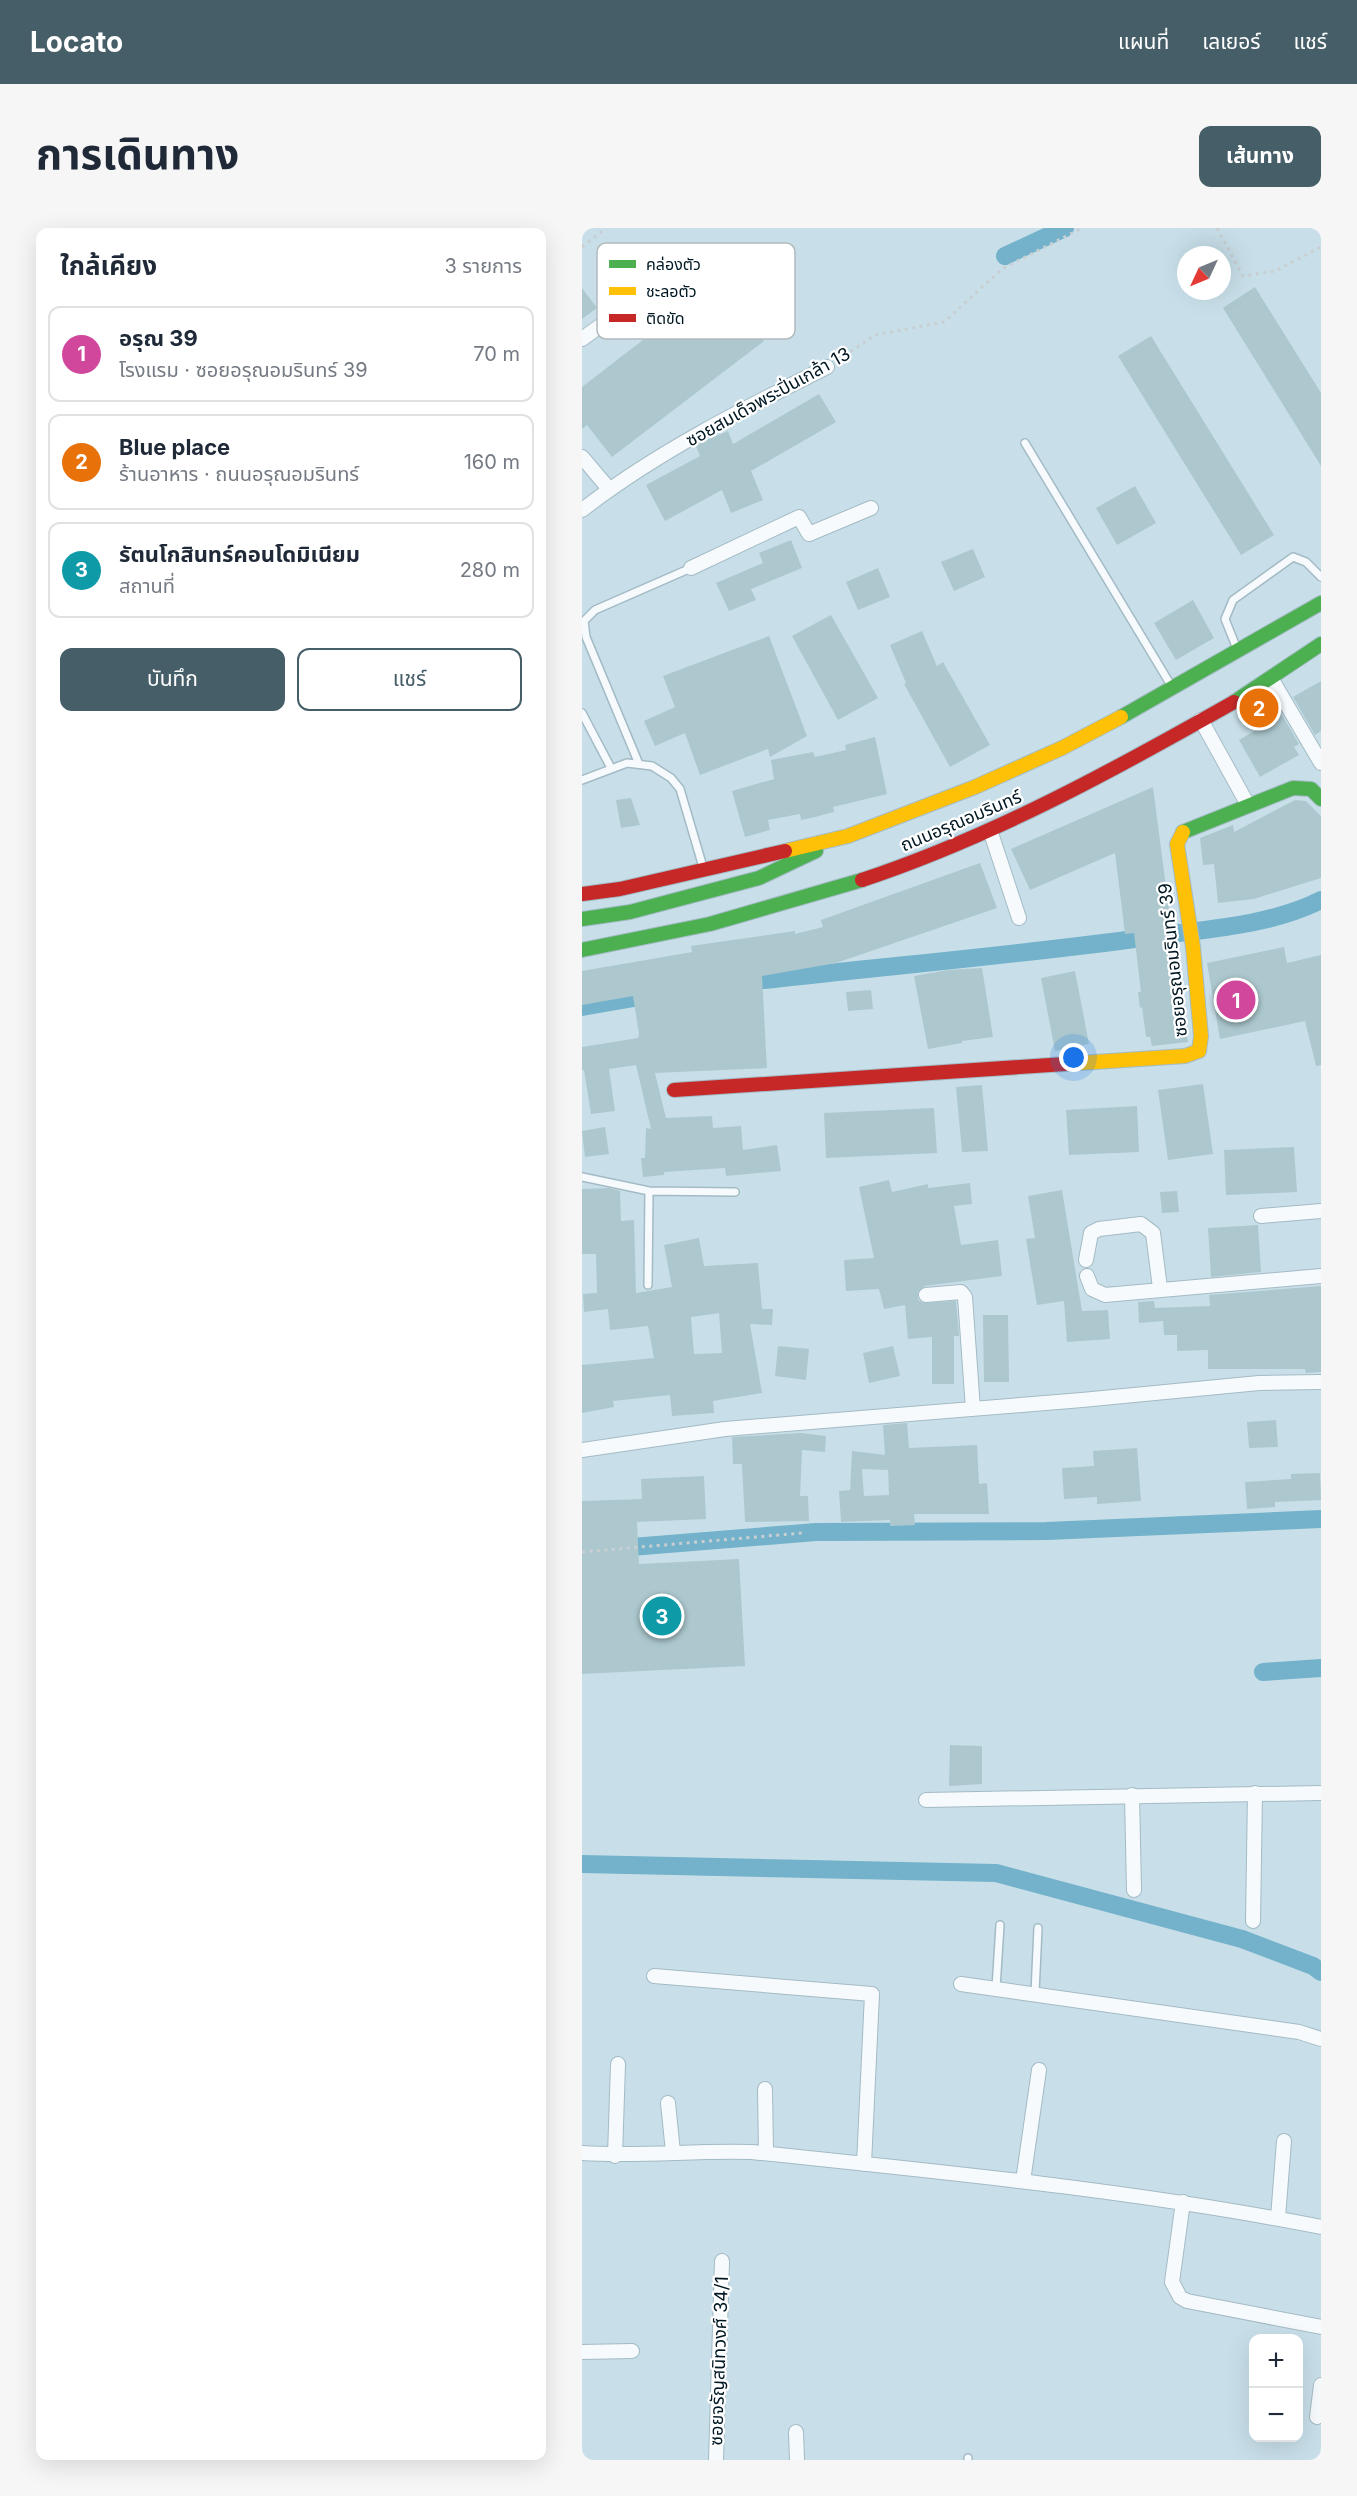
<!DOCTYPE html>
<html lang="th">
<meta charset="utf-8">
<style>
body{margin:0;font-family:Inter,"Noto Sans Thai",sans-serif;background:#f6f6f7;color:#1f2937}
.controls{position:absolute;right:18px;bottom:18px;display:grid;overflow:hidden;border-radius:12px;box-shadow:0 6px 24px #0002}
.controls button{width:54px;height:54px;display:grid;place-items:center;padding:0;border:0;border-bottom:2px solid #e0e1e3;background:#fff;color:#1f2937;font:30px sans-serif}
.compass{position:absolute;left:595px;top:18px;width:54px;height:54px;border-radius:50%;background:#fff;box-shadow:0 6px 24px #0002;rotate:226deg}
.you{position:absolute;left:492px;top:830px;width:21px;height:21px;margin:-15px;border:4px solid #fff;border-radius:50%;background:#1a73e8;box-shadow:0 0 0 9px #1a73e833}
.badge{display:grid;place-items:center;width:39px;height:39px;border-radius:50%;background:#465e68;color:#fff;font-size:20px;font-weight:700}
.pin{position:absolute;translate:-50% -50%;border:3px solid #fff;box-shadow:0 2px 6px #0006}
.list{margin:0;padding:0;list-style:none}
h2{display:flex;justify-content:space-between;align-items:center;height:78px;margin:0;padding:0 24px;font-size:26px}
h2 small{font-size:20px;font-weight:400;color:#747a83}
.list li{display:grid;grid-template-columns:39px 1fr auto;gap:18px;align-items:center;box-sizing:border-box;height:96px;margin:0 12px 12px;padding:0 12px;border:2px solid #e0e1e3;border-radius:12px}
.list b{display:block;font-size:22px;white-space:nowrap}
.list p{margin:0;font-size:20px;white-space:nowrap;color:#747a83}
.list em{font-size:20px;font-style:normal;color:#747a83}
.actions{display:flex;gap:12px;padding:18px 24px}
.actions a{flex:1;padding:14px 0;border:2px solid #465e68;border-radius:12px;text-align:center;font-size:21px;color:#465e68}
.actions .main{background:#465e68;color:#fff}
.map{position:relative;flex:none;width:739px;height:2232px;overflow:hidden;border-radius:12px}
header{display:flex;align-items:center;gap:36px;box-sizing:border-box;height:84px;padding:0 30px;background:#465e68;color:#fff}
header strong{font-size:28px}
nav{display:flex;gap:33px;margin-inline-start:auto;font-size:21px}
.intro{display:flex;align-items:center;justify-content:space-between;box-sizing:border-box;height:144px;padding:0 36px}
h1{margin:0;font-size:42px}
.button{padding:15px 27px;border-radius:12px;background:#465e68;color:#fff;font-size:21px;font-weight:700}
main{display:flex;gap:36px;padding:0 36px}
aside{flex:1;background:#fff;border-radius:12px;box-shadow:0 6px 24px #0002}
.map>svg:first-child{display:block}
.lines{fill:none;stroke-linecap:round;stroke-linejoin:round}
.canal{stroke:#73b2ca;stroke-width:18}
.building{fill:#acc8ce;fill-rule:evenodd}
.lane-casing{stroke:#a3bbc5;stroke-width:10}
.street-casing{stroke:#a3bbc5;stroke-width:16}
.fast-casing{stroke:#a3bbc5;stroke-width:16}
.slow-casing{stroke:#a3bbc5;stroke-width:16}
.jam-casing{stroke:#a3bbc5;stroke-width:16}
.path{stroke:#c8cfd3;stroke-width:3;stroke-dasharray:3 4.5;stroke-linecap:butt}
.lane{stroke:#f7fafc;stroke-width:7}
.street{stroke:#f7fafc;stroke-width:14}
.fast{stroke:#4caf50;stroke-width:14}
.slow{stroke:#ffc107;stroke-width:14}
.jam{stroke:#c62828;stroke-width:14}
.labels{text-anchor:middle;stroke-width:4.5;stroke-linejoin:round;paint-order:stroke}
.street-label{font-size:18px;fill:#001823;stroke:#fff}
.key{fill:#fff;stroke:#b2babd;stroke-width:1.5}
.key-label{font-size:16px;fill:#001823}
</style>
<header>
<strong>Locato</strong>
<nav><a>แผนที่</a><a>เลเยอร์</a><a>แชร์</a></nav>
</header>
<div class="intro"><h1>การเดินทาง</h1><a class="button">เส้นทาง</a></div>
<main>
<aside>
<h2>ใกล้เคียง<small>3 รายการ</small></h2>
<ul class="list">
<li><span class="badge" style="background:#d1479c">1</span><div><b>อรุณ 39</b><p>โรงแรม · ซอยอรุณอมรินทร์ 39</p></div><em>70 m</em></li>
<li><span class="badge" style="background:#e8710a">2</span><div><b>Blue place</b><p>ร้านอาหาร · ถนนอรุณอมรินทร์</p></div><em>160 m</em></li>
<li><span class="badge" style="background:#0f9aa8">3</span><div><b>รัตนโกสินทร์คอนโดมิเนียม</b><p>สถานที่</p></div><em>280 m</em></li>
</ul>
<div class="actions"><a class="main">บันทึก</a><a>แชร์</a></div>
</aside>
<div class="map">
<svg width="739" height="2232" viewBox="0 0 739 2232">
<rect width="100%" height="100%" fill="#c8dfe9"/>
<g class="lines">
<path class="canal" d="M423,28L483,0
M156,755C293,739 430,728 567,709C623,701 688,698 739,672
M0,779L75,766
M0,1323L234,1304L465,1303L739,1291
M681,1444L739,1440
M0,1636L414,1645L660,1711L731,1738L739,1744"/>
</g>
<path class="building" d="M131,51L182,113L30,229L5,197L0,201V159L66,108L63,104Z
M673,59L739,165V238L641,80Z
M0,60L15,80L0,91Z
M569,108L692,307L659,327L536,128Z
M237,166L254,194L169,243L181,272L149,285L140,262L83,293L64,257L118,228L114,218L120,214L146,203L151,216Z
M553,258L574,295L535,317L514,280Z
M209,312L220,340L169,361L174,372L147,383L134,355L181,335L177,325Z
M391,321L403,349L372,363L359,334Z
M296,340L308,369L276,382L264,354Z
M611,372L632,410L594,432L572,395Z
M249,387L296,470L256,492L210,408Z
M340,403L355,438L361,434L408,517L368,539L322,456L324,455L308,417Z
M187,408L225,508L188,529L186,521L118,547L103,505L73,518L62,493L93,479L81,448Z
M739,453V503L733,507L711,469Z
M700,487L717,516L712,519L717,527L678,549L657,512Z
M293,509L305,566L251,579L252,584L233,589L219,592L218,586L186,592L188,602L163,609L150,563L192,551L189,532L231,524L233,529L264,522L263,517Z
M571,559L591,713H595L599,747H595L606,814L570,818L568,809H564L560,779L558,780L556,764H559L552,705L543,706L533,625L448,662L429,621Z
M49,570L58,597L39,600L34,572Z
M713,572L724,573L739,588V650L672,671L636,675L632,636L621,637L618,610L651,597L652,604Z
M398,635L415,680L254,735L180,748L185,840L73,845L84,890L130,888L131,900L159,898L161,922L195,917L199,943L144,948L143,940L82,944V947L61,949L59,930H63L64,900L69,901L54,837L27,841L33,883L9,886L2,842H0V819L56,810L57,806L51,768L0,777V743L110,724L109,718L213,703V706L241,699L239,692Z
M702,719L705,735L739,727V837L734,838L723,793L638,811L625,735Z
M400,740L411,809L380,813V815L346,821L332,748L366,742Z
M493,743L507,816L473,823L459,750Z
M289,762L291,781L266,783L264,764Z
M621,856L631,926L586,932L576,862Z
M400,857L406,923L380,924L374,859Z
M555,878L557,924L487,927L484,882Z
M352,880L355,925L244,930L242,885Z
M23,899L27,926L3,929L0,903Z
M712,919L715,964L644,967L642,922Z
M307,952L310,964L346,956V960L388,955L390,976L372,978L379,1017L416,1012L420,1048L343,1058L336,1064V1072L341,1075L374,1073L377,1108H372V1156H350V1109L326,1111L323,1077L302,1081L297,1061L264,1063L262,1032L292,1030L277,959Z
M27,960L38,963L39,993L52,992L54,1065L90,1059L82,1017L117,1010L122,1038L176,1035L180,1081H191L190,1097L168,1096L180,1165L131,1173L132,1185L90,1188L88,1167L31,1173L32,1179L0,1185V1137L72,1130L66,1098L28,1102L26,1081L2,1084L1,1066L15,1065L14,1026H0V961ZM137,1085L140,1125L112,1126L109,1089Z
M480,962L500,1083L526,1082L528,1111L485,1114L482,1073L455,1077L444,1011L453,1010L446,968Z
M595,963L597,984L580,985L578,964Z
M676,997L679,1044L629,1049L626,1000Z
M739,1058V1144L724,1145L723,1141H626V1122L595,1123V1107H582L581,1093L557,1095L556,1074L572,1073L573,1080L628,1078L627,1067Z
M401,1087H426L427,1154H402Z
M196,1118L227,1121L224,1152L193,1148Z
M311,1118L318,1148L287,1155L281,1125Z
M694,1192L696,1219L667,1220L665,1194Z
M325,1195L327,1220L395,1217L397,1256L405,1255L407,1286H332L333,1297L308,1298V1292L259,1294L257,1263L268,1262L270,1223L303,1227L301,1197ZM280,1241L306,1242L307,1267L282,1268Z
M219,1205L244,1208L243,1224L220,1222L218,1268H226L227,1293L163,1294L160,1236H151L150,1209Z
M555,1220L559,1273L515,1276V1269L482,1271L480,1240L512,1238L511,1223Z
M738,1245L739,1272L693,1274V1279L665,1281L663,1254L709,1251V1246Z
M122,1248L124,1291L55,1294L57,1336L157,1331L163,1438L0,1446V1273L60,1271L59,1251Z
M368,1517L400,1518V1556L367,1558Z"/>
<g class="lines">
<defs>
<path id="lane" d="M443,215L590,459
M655,421L643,391L651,372L711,329L724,334L739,349
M0,485L29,540
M57,536L4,409L2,393L13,382L109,340
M0,552L45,535L70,538L89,550L98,561L121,639
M0,949L67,963L153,964
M66,1057L67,963
M414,1760L418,1697
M453,1765L456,1700
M386,2230V2232"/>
<path id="street" d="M0,111L111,31
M0,229L27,261
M0,282C75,224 161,181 245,139
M109,340L217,289L227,306L289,280
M689,450L739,535
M619,492L666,577
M408,602L437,690
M679,988L739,983
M504,1032L509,1005L517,1001L559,996L571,1005L578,1060
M505,1048L510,1061L523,1067L739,1048
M344,1067L379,1064L383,1069L391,1181
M0,1222L143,1201L500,1172L677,1155L739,1154
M550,1567L552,1662
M344,1572L739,1565
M671,1693L673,1565
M72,1748L290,1766L282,1936
M379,1756L717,1804L739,1811
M183,1861L184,1925
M86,1875L91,1924
M0,1925C57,1929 113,1922 170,1924C360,1944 551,1962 739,1999
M33,1928L36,1836
M441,1953L457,1842
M601,1974L590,2054L598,2069L605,2073L739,2099
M696,1990L702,1913
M0,2124L50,2123
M735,2189L739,2157
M214,2204L215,2232
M134,2232L140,2033"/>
<path id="fast" d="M652,474L739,416
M539,489L739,375
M601,604L711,560L729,561L739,571
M0,691L48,684L177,650L234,623
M0,722L128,696L280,652"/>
<path id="slow" d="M203,623L266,608L393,559L480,520L539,489
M483,836L603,828L617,823L619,808L611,719L595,616L601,604"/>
<path id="jam" d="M280,652C412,608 532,542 652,474
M0,666L38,661L203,623
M92,862L483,836"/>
</defs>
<use href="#lane" class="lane-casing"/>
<use href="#street" class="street-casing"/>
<use href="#fast" class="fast-casing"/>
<use href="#slow" class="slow-casing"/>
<use href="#jam" class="jam-casing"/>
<path class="path" d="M635,0L661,48L693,43L739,19
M0,19L24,0
M256,132L293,107L362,94L420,41L500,0
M0,1324L220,1305"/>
<use href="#lane" class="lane"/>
<use href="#street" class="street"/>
<use href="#fast" class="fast"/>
<use href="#slow" class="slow"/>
<use href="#jam" class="jam"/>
</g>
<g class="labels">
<g class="street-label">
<text transform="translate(186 169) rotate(-29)" y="6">ซอยสมเด็จพระปิ่นเกล้า 13</text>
<text transform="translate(379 593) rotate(-23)" y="6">ถนนอรุณอมรินทร์</text>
<text transform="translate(591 732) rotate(-96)" y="6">ซอยอรุณอมรินทร์ 39</text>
<text transform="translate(137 2133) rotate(-88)" y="6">ซอยจรัญสนิทวงศ์ 34/1</text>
</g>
</g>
<rect x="15" y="15" width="198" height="96" rx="9" class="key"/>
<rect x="27" y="32" width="27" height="8" fill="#4caf50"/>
<rect x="27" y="59" width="27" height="8" fill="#ffc107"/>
<rect x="27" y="86" width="27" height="8" fill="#c62828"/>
<g class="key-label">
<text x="64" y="42">คล่องตัว</text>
<text x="64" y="69">ชะลอตัว</text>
<text x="64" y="96">ติดขัด</text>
</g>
</svg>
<div class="controls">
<button>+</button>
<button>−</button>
</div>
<svg class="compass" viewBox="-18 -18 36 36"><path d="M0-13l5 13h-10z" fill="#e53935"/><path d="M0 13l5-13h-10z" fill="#747a83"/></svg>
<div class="you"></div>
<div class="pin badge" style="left:654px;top:772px;background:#d1479c">1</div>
<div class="pin badge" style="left:677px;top:480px;background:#e8710a">2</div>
<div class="pin badge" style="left:80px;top:1388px;background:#0f9aa8">3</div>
</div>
</main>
